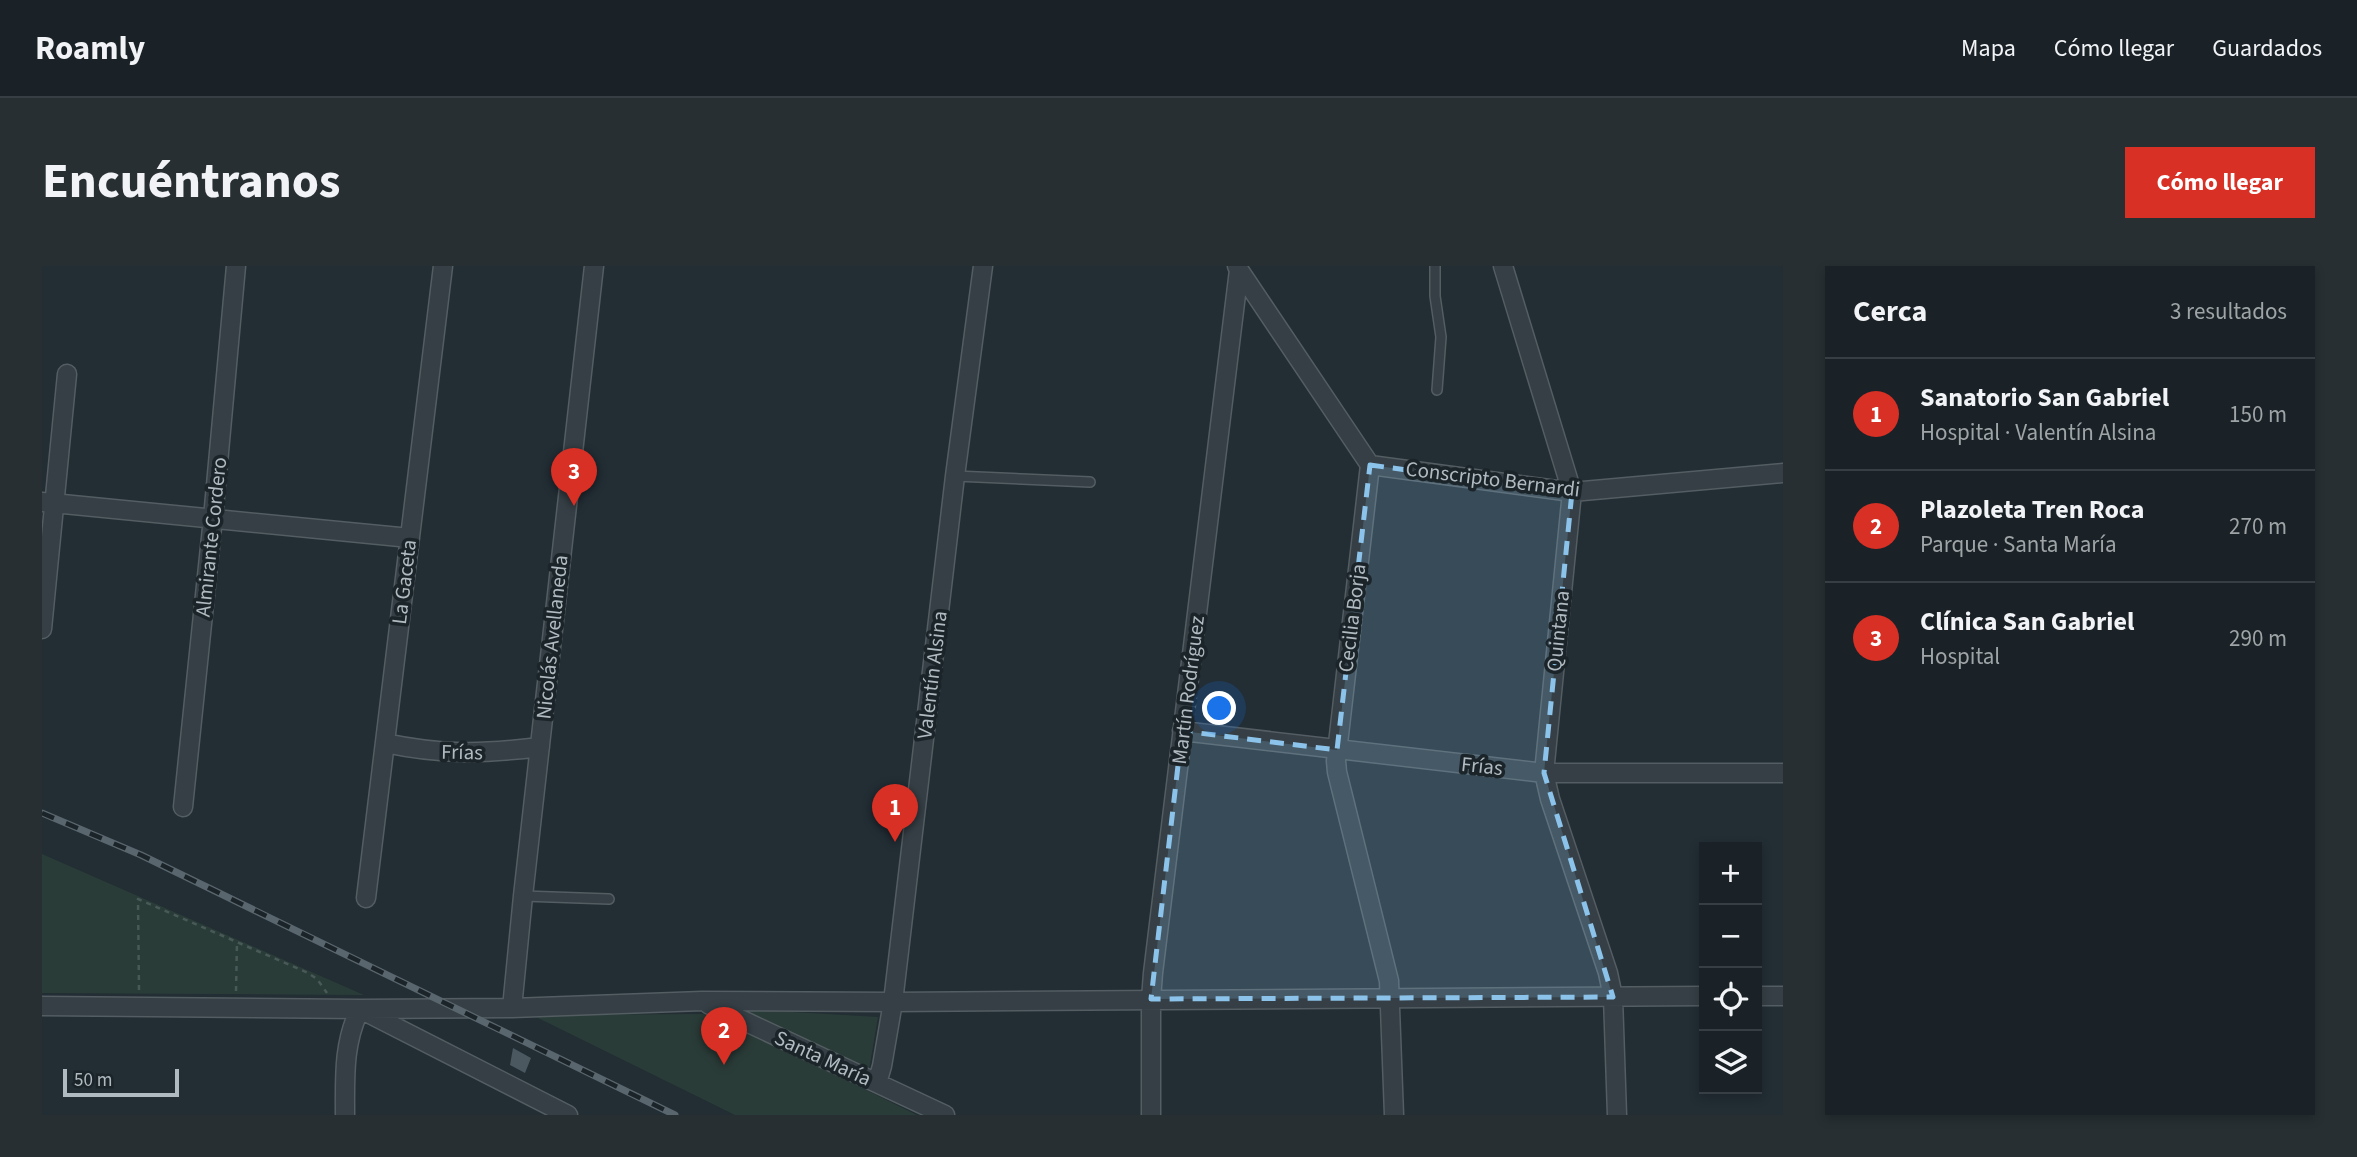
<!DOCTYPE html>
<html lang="es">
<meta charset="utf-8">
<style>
body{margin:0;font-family:"Source Sans 3",sans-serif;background:#272f33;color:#f1f3f6}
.controls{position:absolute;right:21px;bottom:21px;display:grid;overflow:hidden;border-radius:0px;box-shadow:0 4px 10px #0003}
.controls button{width:63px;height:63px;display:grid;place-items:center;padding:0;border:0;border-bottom:2px solid #383f44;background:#1a2227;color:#f1f3f6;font:35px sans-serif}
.scale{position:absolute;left:21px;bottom:18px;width:116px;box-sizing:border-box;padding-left:7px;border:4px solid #b0bac1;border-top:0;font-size:19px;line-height:24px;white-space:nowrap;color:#b0bac1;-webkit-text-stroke:5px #1b2429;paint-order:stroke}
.you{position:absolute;left:1178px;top:443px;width:24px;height:24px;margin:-18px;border:5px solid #fff;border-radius:50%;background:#1a73e8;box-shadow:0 0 0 10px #1a73e833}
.badge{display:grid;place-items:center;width:46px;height:46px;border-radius:50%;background:#d93025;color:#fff;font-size:23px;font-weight:700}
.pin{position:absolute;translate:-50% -58px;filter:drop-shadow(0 2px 4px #0008)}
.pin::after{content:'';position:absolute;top:37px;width:24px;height:21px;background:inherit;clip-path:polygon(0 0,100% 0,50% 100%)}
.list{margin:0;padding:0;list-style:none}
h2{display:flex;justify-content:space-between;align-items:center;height:91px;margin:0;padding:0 28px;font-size:30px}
h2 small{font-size:23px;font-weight:400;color:#9fa4a7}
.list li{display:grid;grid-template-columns:46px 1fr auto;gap:21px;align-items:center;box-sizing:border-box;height:112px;padding:0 28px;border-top:2px solid #383f44}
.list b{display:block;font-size:26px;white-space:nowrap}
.list p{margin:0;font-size:23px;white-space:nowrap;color:#9fa4a7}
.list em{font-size:23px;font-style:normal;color:#9fa4a7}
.icon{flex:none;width:38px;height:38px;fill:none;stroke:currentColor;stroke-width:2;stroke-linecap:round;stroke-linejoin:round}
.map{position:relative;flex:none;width:1741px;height:849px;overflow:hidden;border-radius:0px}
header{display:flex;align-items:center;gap:42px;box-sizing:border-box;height:98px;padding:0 35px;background:#1a2227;border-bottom:2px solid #383f44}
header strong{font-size:33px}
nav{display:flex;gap:38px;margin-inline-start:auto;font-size:24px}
.intro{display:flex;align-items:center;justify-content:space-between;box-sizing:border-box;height:168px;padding:0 42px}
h1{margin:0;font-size:49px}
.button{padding:18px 32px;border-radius:0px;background:#d93025;color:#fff;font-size:24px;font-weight:700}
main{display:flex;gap:42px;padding:0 42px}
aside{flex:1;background:#1a2227;border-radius:0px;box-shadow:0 4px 10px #0003}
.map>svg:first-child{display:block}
.green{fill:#2a3c38}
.building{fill:#4b585f}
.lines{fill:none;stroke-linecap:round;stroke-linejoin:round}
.service-casing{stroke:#535d62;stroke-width:12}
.minor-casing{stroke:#535d62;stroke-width:21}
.path{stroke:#485957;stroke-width:2.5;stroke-dasharray:5 5;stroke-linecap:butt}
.service{stroke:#353f45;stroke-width:9}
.minor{stroke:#353f45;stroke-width:18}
.rail-casing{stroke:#5a666d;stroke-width:7}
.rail{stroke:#1b2429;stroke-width:4.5;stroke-dasharray:13;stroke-linecap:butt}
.marked{fill:#8cc3ea;fill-opacity:0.2;stroke:#8cc3ea;stroke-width:5;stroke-dasharray:14 9;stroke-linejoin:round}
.labels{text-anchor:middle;stroke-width:7;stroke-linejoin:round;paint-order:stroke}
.street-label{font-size:21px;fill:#b0bac1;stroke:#1b2429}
</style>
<header>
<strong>Roamly</strong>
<nav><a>Mapa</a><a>Cómo llegar</a><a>Guardados</a></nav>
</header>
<div class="intro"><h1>Encuéntranos</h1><a class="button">Cómo llegar</a></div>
<main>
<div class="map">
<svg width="1741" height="849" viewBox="0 0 1741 849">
<rect width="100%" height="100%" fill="#222d34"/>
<path class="green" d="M0,588L322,729L0,727Z
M697,743L836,751L827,804Z
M669,748L875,849H693L490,749Z"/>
<path class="building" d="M471,782L489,792L483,807L468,799Z"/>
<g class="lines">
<defs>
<path id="service" d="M1393,0V30L1399,71L1395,124
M913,210L1048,216
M481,630L567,633"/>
<path id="minor" d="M1461,0L1530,226L1502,507L1508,533L1566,707L1571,731L1575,849
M1197,4L1328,199L1294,495L1295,506L1347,715L1352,849
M1328,199L1530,226L1741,207
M0,236L368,272
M0,363L25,108
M1140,465L1502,507H1741
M343,477C399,489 441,488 498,481
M141,541L171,252L194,0
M324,632L401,0
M1715,730H1741
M666,738L903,849
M0,740L318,743L470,742L660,735L851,736L1662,730
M470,742L481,630L552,0
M835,817L840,800L851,736L913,210L941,0
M303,849C303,812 301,777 318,743L526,849
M1109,849V733L1111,707L1197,4L1195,0"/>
</defs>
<use href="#service" class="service-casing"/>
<use href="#minor" class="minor-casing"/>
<path class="path" d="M97,724L96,633L266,707L275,713L285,727
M194,725L195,676"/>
<use href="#service" class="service"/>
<use href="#minor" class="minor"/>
<defs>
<path id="rail" d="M0,547L99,589L633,849"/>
</defs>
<use href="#rail" class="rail-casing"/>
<use href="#rail" class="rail"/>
</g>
<path class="marked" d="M1328,199L1530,226L1502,507L1571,731L1109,733L1140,465L1295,484Z"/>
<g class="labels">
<g class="street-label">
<text transform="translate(1451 213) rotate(7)" y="7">Conscripto Bernardi</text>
<text transform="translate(169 271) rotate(-84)" y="7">Almirante Cordero</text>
<text transform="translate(362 316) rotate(-83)" y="7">La Gaceta</text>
<text transform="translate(1310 352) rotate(-83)" y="7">Cecilia Borja</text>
<text transform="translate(1516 365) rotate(-84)" y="7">Quintana</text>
<text transform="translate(510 371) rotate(-84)" y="7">Nicolás Avellaneda</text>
<text transform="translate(890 409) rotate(-83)" y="7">Valentín Alsina</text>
<text transform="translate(1146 424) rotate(-83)" y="7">Martín Rodríguez</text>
<text transform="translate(420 486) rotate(1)" y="7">Frías</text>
<text transform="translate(1440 500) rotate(6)" y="7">Frías</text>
<text transform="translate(781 792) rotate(25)" y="7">Santa María</text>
</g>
</g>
</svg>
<div class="controls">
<button>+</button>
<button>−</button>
<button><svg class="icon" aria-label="locate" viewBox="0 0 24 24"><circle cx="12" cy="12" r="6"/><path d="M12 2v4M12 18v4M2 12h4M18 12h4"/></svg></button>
<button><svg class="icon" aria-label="layers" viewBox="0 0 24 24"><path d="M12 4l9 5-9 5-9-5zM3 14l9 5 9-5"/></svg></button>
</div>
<div class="scale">50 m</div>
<div class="you"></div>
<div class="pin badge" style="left:853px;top:576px">1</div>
<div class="pin badge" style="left:682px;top:799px">2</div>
<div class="pin badge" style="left:532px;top:240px">3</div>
</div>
<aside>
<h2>Cerca<small>3 resultados</small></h2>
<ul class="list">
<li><span class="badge">1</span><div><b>Sanatorio San Gabriel</b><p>Hospital · Valentín Alsina</p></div><em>150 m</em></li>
<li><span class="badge">2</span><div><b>Plazoleta Tren Roca</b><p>Parque · Santa María</p></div><em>270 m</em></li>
<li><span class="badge">3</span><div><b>Clínica San Gabriel</b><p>Hospital</p></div><em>290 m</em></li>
</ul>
</aside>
</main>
